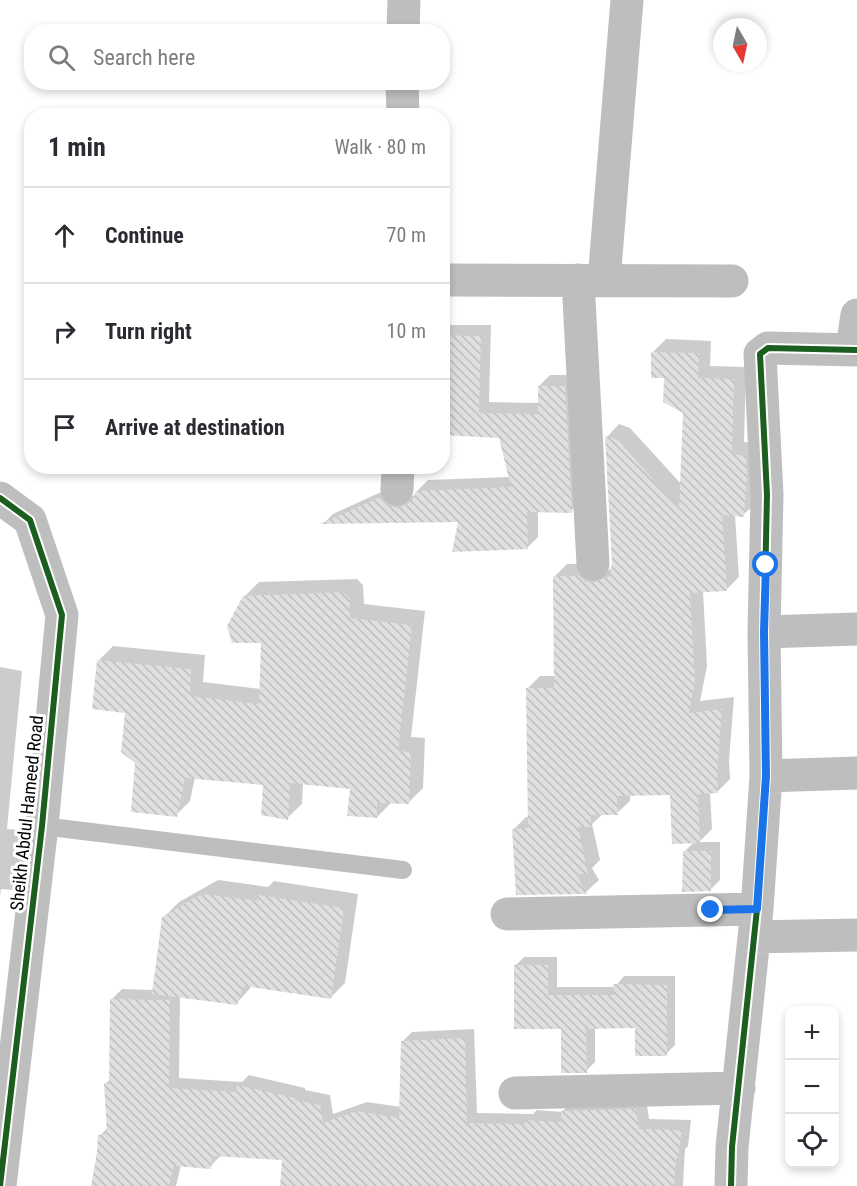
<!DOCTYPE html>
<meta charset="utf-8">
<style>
body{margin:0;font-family:"Roboto Condensed",sans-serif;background:#f2f2f3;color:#2b2b33}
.controls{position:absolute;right:18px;bottom:18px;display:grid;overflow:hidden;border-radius:12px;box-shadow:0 3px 9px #0003}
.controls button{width:54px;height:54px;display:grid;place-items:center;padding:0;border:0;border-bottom:2px solid #e1e1e2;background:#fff;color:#2b2b33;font:30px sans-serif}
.compass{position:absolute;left:713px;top:18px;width:54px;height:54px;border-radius:50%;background:#fff;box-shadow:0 3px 9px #0003;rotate:171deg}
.stop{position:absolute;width:18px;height:18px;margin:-14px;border:4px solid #1a73e8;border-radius:50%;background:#fff}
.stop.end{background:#1a73e8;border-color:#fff;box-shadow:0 2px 6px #0008}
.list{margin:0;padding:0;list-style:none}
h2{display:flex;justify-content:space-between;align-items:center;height:78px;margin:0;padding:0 24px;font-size:26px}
h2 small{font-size:20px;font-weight:400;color:#7c7c81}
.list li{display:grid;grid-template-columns:39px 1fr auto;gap:18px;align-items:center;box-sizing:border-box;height:96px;padding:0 24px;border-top:2px solid #e1e1e2}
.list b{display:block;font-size:22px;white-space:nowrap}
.list em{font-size:20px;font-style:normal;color:#7c7c81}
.icon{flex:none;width:33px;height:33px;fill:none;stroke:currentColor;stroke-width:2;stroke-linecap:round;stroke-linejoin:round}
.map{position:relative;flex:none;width:857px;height:1186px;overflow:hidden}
.search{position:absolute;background:#fff;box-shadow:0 3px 9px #0003;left:24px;top:24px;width:426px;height:66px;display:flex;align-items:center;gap:15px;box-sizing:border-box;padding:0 21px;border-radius:24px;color:#7c7c81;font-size:22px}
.panel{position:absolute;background:#fff;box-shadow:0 3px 9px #0003;left:24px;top:108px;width:426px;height:366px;border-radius:24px}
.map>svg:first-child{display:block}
.shadow{fill:#0003}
.building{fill:url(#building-back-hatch)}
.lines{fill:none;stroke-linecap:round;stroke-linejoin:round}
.lane{stroke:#bebebe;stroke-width:18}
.street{stroke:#bebebe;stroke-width:33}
.cycleway-casing{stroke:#fff;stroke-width:10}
.cycleway{stroke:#1b5e20;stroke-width:6}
.route{stroke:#1a73e8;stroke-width:8}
.labels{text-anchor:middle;stroke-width:6;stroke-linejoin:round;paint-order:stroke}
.street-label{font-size:18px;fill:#000;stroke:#fff}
</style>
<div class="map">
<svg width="857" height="1186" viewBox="0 0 857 1186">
<defs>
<pattern id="building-back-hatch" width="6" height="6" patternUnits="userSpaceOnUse" patternTransform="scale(1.5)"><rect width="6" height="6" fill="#dfdfdf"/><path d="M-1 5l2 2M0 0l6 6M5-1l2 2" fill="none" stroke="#bebebe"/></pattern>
</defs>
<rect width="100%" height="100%" fill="#fff"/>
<path class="shadow" d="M447,325H491L489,402L539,403V386L550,375H575L582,500L571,511L538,510V537L527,548L460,520L324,523L333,514L392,487L409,497L416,495L417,491L428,480L510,477L511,438L442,433V329Z
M666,339L711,341L710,366L746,367L744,442L758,443L756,503L743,515H735L739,577L727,589L703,591L707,666L700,701L734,697L729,760L730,779L717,792H710L712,829L699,842H720V880L710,890L684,852L694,842L672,793L630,794V801L617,813L603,814L592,824L600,860L592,868L599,880L586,892L518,894L513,830L526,817H529L527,689L540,676H555V576L567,564H592L607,571L612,568L613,563L607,437L619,424L630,428L682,485L685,412L653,352Z
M357,579L363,585L364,604L425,611L411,737L425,738L423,788L409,802H392L377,817L352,788L303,783L302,804L287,818L264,784L195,777L190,801L176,815L137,763L127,711L99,660L113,646L205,655L203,682L261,689L263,642L244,597L259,582Z
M0,667L22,671L7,829L35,831L32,873L14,890L1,889L0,896Z
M218,880L268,887L274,881L358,894L345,983L330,998L252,986L236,1004L180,996L179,1078L242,1082L249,1075L305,1088V1090L330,1095L333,1114L367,1102L401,1107L402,1042L412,1032L474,1029L477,1113L533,1114L537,1110L562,1112L573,1101L646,1099L649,1119L691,1120L688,1146L685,1149L683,1186H281L283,1158L221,1155L210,1167L181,1165L176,1186H92L100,1136L108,1127L105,1084L111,1079V1000L122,989L154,990L164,917L179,902Z
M524,957H557V987H615L624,976H675V1045L666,1054L636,1027H595V1062L586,1071L562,1027L515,966Z"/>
<path class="building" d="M442,335L481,336L479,413L538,414V386H565L572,513L527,512L528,549L452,552L458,522L320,524L380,497L387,505L397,508L406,505L413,499L416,491L511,487L499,438L442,435Z
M651,352L699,353L698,378L734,379L732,454L746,456L747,478L744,517L722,515L727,591L690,593L695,680L689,713L722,709L717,773L718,793L698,794L700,843L672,844L670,795L617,796L618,815H591V827H578L588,874H576L587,894L516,895L512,829L528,828L526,688H554L553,576H579L585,581L593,583L610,576L612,563L605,436L618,440L679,509L683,413L663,402L664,378H651Z
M342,592L350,599V618L412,625L398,751L411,752L409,804L377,803V818L347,816L350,789L290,783L288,820L261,815L263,785L185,778L177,817L131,812L135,763L121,752L125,713L92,709L97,660L191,669L190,696L259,704L261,643H232L227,626L243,596Z
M683,851H711V891L682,892Z
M202,894L257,901L258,895L344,908L331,999L244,986L237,1005L152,994L162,917Z
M514,965H548V995H614L613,984L667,985V1056H635V1028L586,1029L587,1073H561V1029H514Z
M110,999L170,1000L169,1088L237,1092V1085L295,1098V1100L320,1105L323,1123L356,1111L399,1118L401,1041L465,1038L467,1123L525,1124V1120L561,1122V1111L636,1109L639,1129L682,1130L678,1158H676L674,1186H280L282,1160L212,1156L211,1169L174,1166L169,1186H91L97,1153L98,1135L107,1134L104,1083L109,1084Z"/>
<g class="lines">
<path class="lane" d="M42,826L403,870"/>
<path class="street" d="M403,32L404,0
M402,82L403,116
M442,280L732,281
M578,280L593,564
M604,280L627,0
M852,349L857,315
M397,489L398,466
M0,498L30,520L62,615L42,826L0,1186
M764,632L857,629
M766,776L857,773
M507,914L757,909
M754,937L857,935
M515,1093L739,1088
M731,1186L732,1147L757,909L766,776L764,632L767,495L760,354L768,348L857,350"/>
<defs>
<path id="cycleway" d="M0,498L30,520L62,615L42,826L0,1186
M731,1186L732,1147L757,909L766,776L764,632L767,495L760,354L768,348L857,350"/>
</defs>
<use href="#cycleway" class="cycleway-casing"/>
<use href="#cycleway" class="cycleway"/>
</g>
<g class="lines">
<path class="route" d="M711,910L757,909L766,776L764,632L766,565"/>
</g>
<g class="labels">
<g class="street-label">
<text transform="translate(27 813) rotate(-84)" y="6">Sheikh Abdul Hameed Road</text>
</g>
</g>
</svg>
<div class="controls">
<button>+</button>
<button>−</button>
<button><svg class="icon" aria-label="locate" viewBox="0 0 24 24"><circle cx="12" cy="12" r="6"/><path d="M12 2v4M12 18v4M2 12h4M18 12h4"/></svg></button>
</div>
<svg class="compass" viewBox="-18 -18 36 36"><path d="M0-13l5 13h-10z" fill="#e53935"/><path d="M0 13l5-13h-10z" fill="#7c7c81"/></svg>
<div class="stop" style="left:766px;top:565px"></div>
<div class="stop end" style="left:711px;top:910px"></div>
<div class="search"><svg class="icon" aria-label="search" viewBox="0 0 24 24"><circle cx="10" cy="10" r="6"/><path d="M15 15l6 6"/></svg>Search here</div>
<section class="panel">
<h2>1 min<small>Walk · 80 m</small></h2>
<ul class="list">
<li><svg class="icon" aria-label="ahead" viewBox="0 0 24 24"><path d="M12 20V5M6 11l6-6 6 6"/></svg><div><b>Continue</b></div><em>70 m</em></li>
<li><svg class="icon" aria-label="right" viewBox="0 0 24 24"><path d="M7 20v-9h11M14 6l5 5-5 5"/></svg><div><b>Turn right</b></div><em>10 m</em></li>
<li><svg class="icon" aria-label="arrive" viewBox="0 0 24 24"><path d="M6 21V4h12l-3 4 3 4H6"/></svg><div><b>Arrive at destination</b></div></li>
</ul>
</section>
</div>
